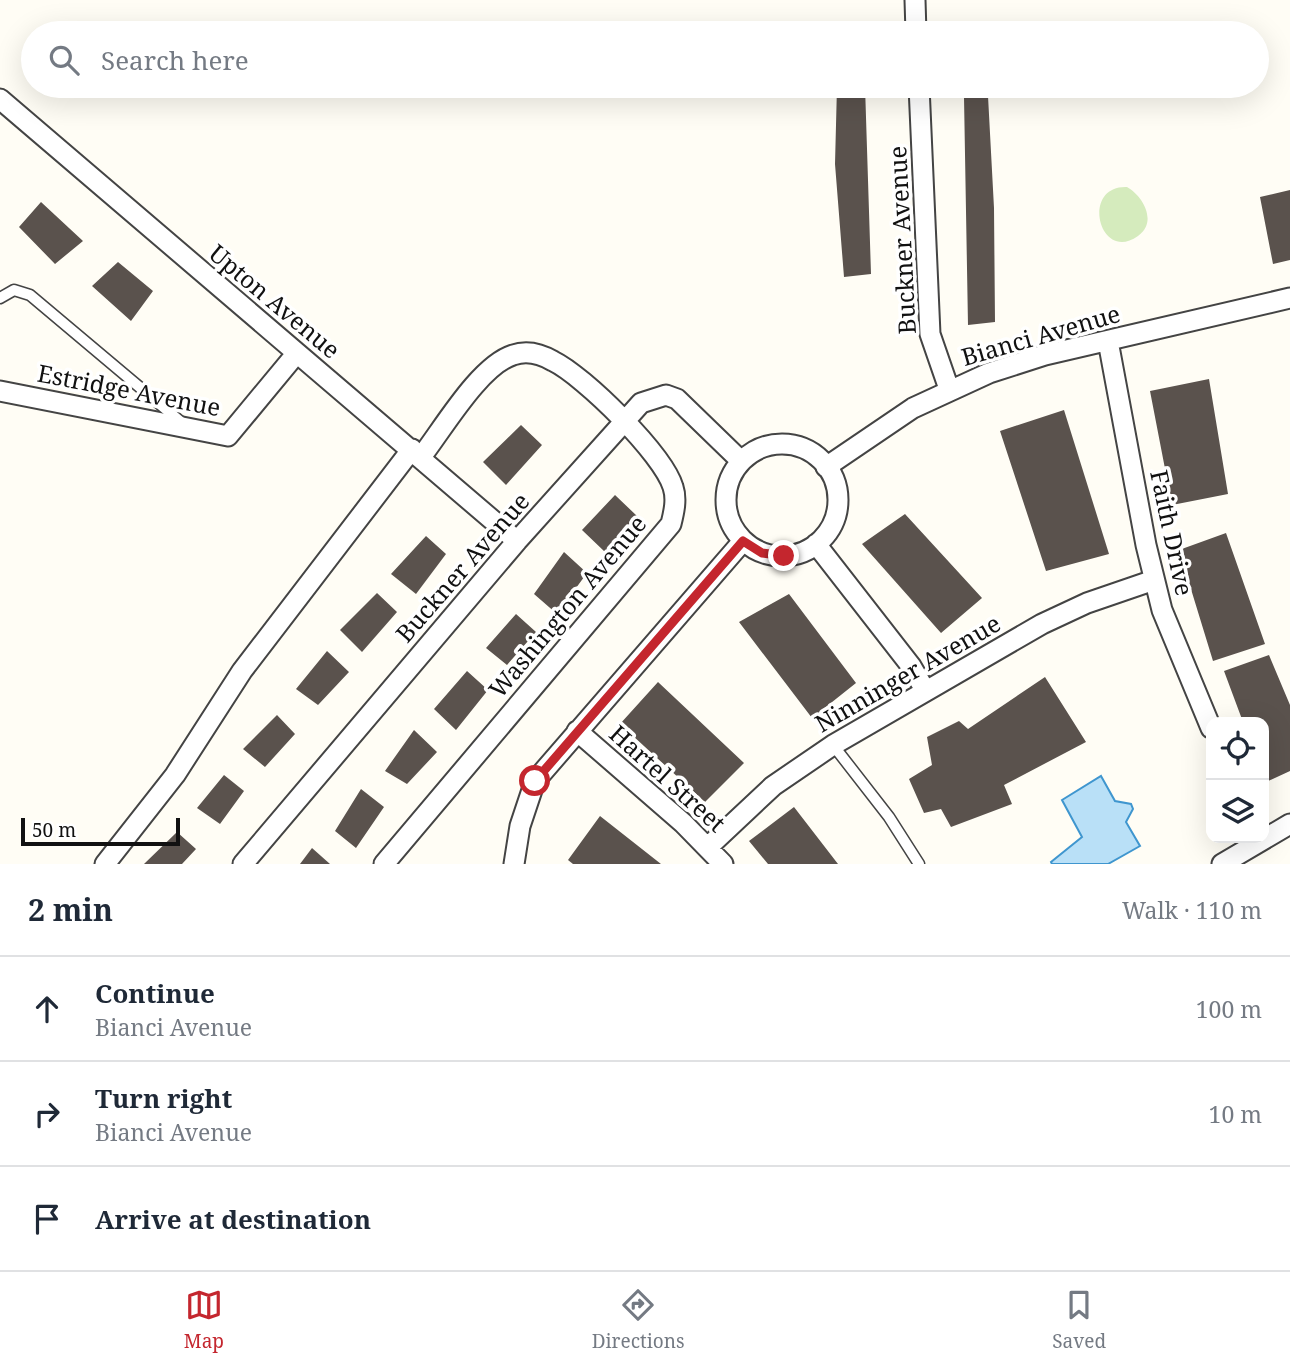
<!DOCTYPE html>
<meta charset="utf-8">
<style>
body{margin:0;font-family:"Noto Serif",serif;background:#f6f6f7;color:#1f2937}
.controls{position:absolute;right:21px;bottom:21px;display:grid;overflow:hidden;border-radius:14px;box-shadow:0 7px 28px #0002}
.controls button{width:63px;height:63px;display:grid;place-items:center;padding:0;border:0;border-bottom:2px solid #e0e1e3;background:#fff;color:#1f2937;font:35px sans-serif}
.scale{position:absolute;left:21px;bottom:18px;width:159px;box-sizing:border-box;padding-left:7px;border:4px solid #111;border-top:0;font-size:19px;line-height:24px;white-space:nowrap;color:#111;-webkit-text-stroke:5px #fff;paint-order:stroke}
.stop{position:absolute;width:21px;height:21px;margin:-16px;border:5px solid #c4262e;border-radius:50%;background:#fff}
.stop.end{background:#c4262e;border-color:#fff;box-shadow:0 2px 7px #0008}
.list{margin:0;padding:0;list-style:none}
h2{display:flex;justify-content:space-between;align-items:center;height:91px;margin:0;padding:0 28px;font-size:30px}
h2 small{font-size:23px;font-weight:400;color:#747a83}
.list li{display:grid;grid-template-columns:46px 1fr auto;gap:21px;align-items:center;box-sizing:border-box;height:105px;padding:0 28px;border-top:2px solid #e0e1e3}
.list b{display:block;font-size:26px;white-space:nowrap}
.list p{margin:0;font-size:23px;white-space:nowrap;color:#747a83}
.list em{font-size:23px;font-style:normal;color:#747a83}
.icon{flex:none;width:38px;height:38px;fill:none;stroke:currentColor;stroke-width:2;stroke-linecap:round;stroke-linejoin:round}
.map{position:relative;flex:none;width:1290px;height:864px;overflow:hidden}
.search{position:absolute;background:#fff;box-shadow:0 7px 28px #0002;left:21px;right:21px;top:21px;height:77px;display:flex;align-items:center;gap:18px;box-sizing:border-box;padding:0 24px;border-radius:38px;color:#747a83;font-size:26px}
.sheet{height:406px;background:#fff}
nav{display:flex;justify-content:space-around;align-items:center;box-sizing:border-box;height:98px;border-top:2px solid #e0e1e3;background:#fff;font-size:19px;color:#747a83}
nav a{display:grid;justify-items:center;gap:4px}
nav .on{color:#c4262e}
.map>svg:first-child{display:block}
.green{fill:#d5ebbd}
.water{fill:#b9e0f7;stroke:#3f96cf;stroke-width:2}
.building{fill:#5a524d}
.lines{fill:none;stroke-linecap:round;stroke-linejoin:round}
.service-casing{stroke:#444;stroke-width:13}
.minor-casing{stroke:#444;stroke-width:23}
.service{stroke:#fff;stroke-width:10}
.minor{stroke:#fff;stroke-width:19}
.route{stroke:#c4262e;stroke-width:9}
.labels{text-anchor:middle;stroke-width:7;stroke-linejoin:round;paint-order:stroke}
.street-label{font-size:24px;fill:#111;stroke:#fff}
</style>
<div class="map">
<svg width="1290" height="864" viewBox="0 0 1290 864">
<rect width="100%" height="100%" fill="#fffdf5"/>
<path class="green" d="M1127,187C1143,196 1158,222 1138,236C1099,264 1080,185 1127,187Z"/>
<path class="water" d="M1101,776L1115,801L1131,804L1133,809L1126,822L1140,846L1108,864H1052L1051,862L1082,837L1062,800Z"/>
<path class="building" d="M837,86H865L871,274L844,277L835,164Z
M988,96L994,208L995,322L968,325L964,97Z
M1290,190V260L1273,264L1260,197Z
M41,202L83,241L55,264L19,227Z
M118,262L153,291L131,321L92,286Z
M1209,379L1228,494L1172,505L1150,391Z
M1064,410L1109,554L1046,571L1000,431Z
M521,425L542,445L506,485L483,462Z
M615,495L637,516L605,552L582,530Z
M905,514L982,598L941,633L862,544Z
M1226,533L1265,644L1213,661L1179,550Z
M426,536L446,554L416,594L391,574Z
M564,552L587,573L557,614L534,594Z
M377,593L397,612L362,652L340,630Z
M789,594L856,683L812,718L739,622Z
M516,614L536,632L507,665L486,648Z
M327,651L349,672L318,705L296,689Z
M1269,655L1290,705V771L1266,782L1264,722H1243L1224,671Z
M467,671L488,690L456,730L434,709Z
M1045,677L1086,742L1004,785L1012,804L951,827L941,809L924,813L909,779L932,765L927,737L959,721L968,729Z
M658,682L744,763L705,802L620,724Z
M277,715L295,734L265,767L243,749Z
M414,730L437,752L407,784L385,771Z
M224,775L244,791L220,824L197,808Z
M361,789L384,807L356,848L335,831Z
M794,807L838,864H768L749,841Z
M600,816L661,864H573L568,860Z
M177,832L196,849L182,864H144Z
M312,848L330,864H300Z"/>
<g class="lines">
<defs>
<path id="service" d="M0,298L14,290L30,295L181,422
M833,745L889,817L919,864"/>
<path id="minor" d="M915,0L916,33
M919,86L930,334L949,389
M0,99L517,541
M1108,341L1146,545L1162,610L1211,728
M0,391L228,436L296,354
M726 500a56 56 0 1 1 112 0a56 56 0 1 1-112 0Z
M826,467L913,408L989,373L1045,355L1290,298
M816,544L911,666L925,690
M577,731L683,823L723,864
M708,847L773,786L833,745L1042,624L1087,603L1154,580
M105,864L175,775L242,671L412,449
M243,864L517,541L641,403L666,395L677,399L741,461
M384,864L671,524C674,512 677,499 673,487C663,454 584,376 553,361C541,354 527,350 513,355C479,366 443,429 421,457
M514,864L520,826L535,781L743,541
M1222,864L1290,824"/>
</defs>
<use href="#service" class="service-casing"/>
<use href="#minor" class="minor-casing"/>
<use href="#service" class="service"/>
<use href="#minor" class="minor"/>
</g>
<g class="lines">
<path class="route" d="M535,781L743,541L762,553L784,556"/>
</g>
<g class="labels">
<g class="street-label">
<text transform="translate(903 240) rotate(-93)" y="8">Buckner Avenue</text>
<text transform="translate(274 302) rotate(40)" y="8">Upton Avenue</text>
<text transform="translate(1041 336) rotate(-16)" y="8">Bianci Avenue</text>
<text transform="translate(129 391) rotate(11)" y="8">Estridge Avenue</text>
<text transform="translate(1171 533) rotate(78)" y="8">Faith Drive</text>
<text transform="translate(463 568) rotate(-49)" y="8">Buckner Avenue</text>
<text transform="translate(568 607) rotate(-50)" y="8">Washington Avenue</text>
<text transform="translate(908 674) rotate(-30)" y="8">Ninninger Avenue</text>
<text transform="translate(667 779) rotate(42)" y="8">Hartel Street</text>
</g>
</g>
</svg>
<div class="controls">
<button><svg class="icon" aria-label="locate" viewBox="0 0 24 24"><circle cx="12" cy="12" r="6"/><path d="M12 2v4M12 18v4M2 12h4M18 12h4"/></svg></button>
<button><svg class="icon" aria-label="layers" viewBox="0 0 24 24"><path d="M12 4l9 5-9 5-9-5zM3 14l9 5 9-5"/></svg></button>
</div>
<div class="scale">50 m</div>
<div class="stop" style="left:535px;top:781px"></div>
<div class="stop end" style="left:784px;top:556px"></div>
<div class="search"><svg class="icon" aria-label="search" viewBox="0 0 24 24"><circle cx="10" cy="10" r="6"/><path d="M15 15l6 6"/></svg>Search here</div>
</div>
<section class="sheet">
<h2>2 min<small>Walk · 110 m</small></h2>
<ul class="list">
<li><svg class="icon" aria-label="ahead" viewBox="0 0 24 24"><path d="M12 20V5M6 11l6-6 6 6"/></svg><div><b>Continue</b><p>Bianci Avenue</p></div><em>100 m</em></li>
<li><svg class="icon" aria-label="right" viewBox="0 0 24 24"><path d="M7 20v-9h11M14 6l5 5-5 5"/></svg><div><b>Turn right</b><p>Bianci Avenue</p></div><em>10 m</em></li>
<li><svg class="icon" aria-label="arrive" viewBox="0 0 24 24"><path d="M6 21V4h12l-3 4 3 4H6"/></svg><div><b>Arrive at destination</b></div></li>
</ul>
</section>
<nav>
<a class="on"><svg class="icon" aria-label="map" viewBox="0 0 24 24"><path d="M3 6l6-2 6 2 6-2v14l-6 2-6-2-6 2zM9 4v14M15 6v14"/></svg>Map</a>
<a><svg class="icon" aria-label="directions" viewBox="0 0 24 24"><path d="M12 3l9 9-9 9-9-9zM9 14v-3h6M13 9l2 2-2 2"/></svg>Directions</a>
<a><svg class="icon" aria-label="saved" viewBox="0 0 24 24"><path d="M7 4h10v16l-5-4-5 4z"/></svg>Saved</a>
</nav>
